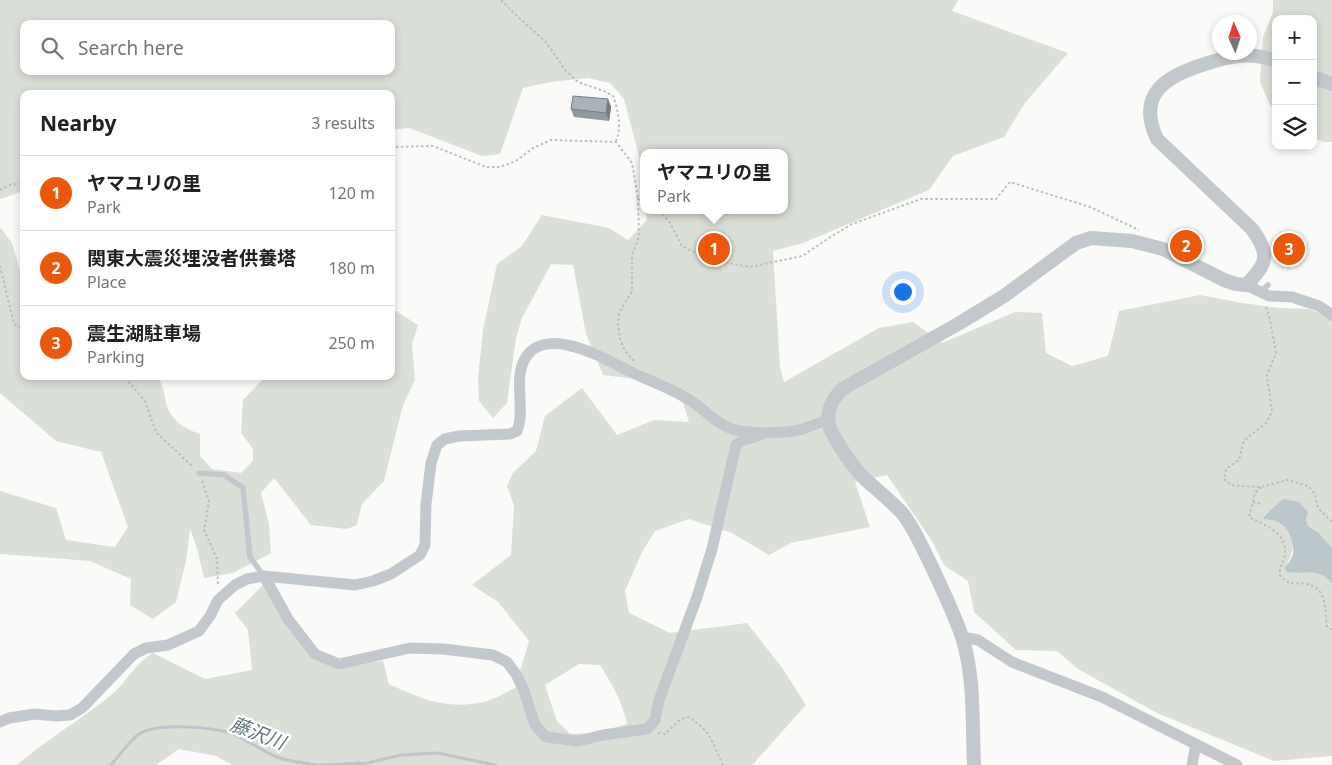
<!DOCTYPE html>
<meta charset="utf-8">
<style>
body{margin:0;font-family:"Noto Sans","Noto Sans JP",sans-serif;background:#f2f2f2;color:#202124}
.controls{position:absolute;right:15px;top:15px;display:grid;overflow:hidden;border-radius:10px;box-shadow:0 2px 8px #0003}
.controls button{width:45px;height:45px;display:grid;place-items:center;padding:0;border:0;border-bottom:1px solid #e0e0e0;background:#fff;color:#202124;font:25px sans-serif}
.compass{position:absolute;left:1212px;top:15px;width:45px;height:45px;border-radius:50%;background:#fff;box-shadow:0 2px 8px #0003;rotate:357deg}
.you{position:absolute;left:902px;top:291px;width:18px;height:18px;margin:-12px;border:4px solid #fff;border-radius:50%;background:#1a73e8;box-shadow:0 0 0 8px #1a73e833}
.badge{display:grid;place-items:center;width:32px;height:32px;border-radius:50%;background:#ea580c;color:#fff;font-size:16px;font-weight:700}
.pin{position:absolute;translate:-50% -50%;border:2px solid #fff;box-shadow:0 1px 5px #0006}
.popup{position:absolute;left:640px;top:149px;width:148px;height:65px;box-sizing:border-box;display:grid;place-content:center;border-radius:10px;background:#fff;filter:drop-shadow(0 1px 4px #0005);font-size:16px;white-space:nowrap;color:#757577}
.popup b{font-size:19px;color:#202124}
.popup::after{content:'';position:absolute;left:50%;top:100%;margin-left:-10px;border:10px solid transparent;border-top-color:#fff}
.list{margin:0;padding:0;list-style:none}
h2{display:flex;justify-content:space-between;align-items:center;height:65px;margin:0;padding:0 20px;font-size:21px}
h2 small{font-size:16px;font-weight:400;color:#757577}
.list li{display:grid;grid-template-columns:32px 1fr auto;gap:15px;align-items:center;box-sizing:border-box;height:75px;padding:0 20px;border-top:1px solid #e0e0e0}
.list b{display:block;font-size:19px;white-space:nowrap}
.list p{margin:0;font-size:16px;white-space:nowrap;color:#757577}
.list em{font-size:16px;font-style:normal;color:#757577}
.icon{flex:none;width:28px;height:28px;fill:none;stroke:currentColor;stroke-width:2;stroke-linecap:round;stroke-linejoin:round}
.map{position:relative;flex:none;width:1332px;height:765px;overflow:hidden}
.search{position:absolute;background:#fff;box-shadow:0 2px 8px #0003;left:20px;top:20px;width:375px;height:55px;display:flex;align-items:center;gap:12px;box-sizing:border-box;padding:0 18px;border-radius:10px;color:#757577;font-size:19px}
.panel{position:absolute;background:#fff;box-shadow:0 2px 8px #0003;left:20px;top:90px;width:375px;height:290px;border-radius:10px}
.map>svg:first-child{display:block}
.green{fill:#dadfd7;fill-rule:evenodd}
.water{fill:#bbc7cb}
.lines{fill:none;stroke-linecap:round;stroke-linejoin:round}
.stream{stroke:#bbc7cb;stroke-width:3}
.path{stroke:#bbbfc2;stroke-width:2;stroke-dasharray:2.5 2.5;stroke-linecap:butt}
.service{stroke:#c3c8cc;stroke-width:5.5}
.minor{stroke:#c3c8cc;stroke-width:11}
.tertiary{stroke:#c3c8cc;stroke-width:14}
.wall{fill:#929a9f}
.shaded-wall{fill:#777d82}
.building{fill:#aab3b9;stroke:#777d82}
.labels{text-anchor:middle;stroke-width:5;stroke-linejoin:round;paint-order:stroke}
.water-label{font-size:19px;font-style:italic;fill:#60757c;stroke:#fff}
</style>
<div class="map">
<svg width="1332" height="765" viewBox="0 0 1332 765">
<rect width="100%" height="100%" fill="#fafaf8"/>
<path class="green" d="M0,0H958L952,11L1068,53L1025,103L1004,137L953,156L929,190L803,243L773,251L780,367L784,382L879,328L913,322L942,343L1015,312L1042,313L1046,353L1072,366L1108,356L1119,311L1200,295L1242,303L1280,308L1308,309L1332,317V548L1319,533L1308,526L1306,519L1269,511L1265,514L1263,519C1270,520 1277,520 1282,524C1295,533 1295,552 1287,563L1293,573C1308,572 1322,570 1332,584V756L1274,761L1157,713L1078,669L1057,651L1016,650L974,612L968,581L944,565L932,541L887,475L855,482L870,527L791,543L769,555L732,533L689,519L655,531L642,552L625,591L629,613L670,633L747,623L783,669L806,705L752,765H232L216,756L179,749L156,765H17C46,740 80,720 110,696C126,683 135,663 153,653L205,679L252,670L248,630L235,613L265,583L299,638L340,665L383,661L389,684C421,699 447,710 483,702C493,700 505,693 515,688L529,641L498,602L472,585L511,555L514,505L507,486L513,473L536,451L545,416L582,388L617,435L654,420L689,422L678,387L636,379L603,375L586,334L573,265L551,264L522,318L516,338L507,403L493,418L479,401L478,378L483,330L497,264L522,246L542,215L609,228L628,240L647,220L646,210H784V153H644V175L624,99L610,83L588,78L550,82L523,88L500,154L482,156L409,128L391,130V94H24V191L0,199ZM24,24H391V71H24ZM579,664L600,665C612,684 622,701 627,724L597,733L570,734L557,721L545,685Z
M1273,0H1332V142H1324L1313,138V19H1276V112L1270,105L1260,82L1263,37L1273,12Z
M0,227L12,243L24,285V376H157C164,386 164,395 167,406C172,422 186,429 200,434V456L212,469L241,473L253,461V449L241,433L243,400L266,376H391V308L418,325L412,344L415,380L403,405L384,481L362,504L357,525L347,529L311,525L274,478L261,493L269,524L271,553L233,573L204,578L197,548L190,529L186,561L176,602L153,619L130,605L131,579L90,561L0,554V491L56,508L66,540L115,547L128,527L101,452L56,441L0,393Z"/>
<path class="water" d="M1283,499L1299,502L1308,512L1306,519L1308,526L1319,533L1332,548V584C1320,567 1304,575 1287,572L1285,568C1287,564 1292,559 1293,554C1294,549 1292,542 1291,538C1286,524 1278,520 1263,519L1265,515Z"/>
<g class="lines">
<path class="stream" d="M111,765C120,755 129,741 139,734C157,722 213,727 233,734C248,740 262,751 277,757C290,762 304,763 318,765
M320,765L367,763L401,755L438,753L495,765"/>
<path class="path" d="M501,0L516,15L546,42L566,71L578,82L604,91L613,96C618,109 622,128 616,141
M391,147L433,146L486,167H500L516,161L533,148L551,140L616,142L632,163L638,198L644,201
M0,190L10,185L24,183
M659,210L670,223L682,246L708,259L750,267L802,256L832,236L852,224L921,199H996L1010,182L1090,207L1139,230
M0,266L14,324L24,329
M1266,307L1269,315L1276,353L1267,375L1272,412L1266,423L1248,437L1243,443L1239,460L1226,469L1224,479L1231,485L1241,486L1261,487L1287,480L1308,486L1315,494L1318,508L1332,522
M634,361L625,351L620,339L618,323L619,313L632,291V255L639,237L638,198
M120,376L126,379L145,401L156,432L193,467
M202,481L209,501L204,530L217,559L218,585
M1261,487L1255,493L1249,517C1265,526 1286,531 1285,553C1284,563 1279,565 1280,576C1294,588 1290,581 1306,584C1327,587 1325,609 1327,626L1332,630
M1253,502L1261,504
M658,733L665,734L681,719L688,717C711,730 712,743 723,765"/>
<path class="service" d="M1260,292L1268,285
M199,473L224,475L243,488L250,557L263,575"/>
<path class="minor" d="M1246,285L1269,296L1292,297L1319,306L1332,315
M264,576L288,619L315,654L339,664L410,648L443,649L493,655L507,662L516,674L523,688L535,725L546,737L578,741L603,735L647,729L655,720L659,700L697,597L712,549L736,445C743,438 753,439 761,434
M962,637L978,640L1012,662L1102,697L1237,765
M0,722L9,718L35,714L56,716L70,715L82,708L134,654L146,648L168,645L199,631L210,616L218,600L235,585L247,579L264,576L355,585L373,581L391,574L420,555L425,545L426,504L431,463L437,445L445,439L459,436L510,434L517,431C527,407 509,372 531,351C540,343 556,342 567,345C592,350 614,364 637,375C654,382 672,389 688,399C704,408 714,423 732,429C750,434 785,434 803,429C812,426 820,422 828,420
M1192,765L1196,744"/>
<path class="tertiary" d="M1313,77L1332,84
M974,765C972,723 975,677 962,637C955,615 942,589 932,567C923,549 915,530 903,514C891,501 877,490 864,478C854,468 846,456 839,445C836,439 832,434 830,428C825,412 832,398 844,388L958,324L1004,296L1076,243L1091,238L1132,241L1163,249L1224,280L1236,284L1246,285C1267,264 1271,255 1252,229L1157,139C1136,94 1166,76 1205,64C1229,56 1251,51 1276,61"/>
</g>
<path class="wall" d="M608,99L611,107L609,121L574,117L571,109Z"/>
<path class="shaded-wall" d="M608,99L611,107L609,121L606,113Z"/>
<path class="building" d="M573,96L608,99L606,113L571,109Z"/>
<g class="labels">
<g class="water-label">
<text transform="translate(258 733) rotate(21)" y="7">藤沢川</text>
</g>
</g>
</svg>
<div class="controls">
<button>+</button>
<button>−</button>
<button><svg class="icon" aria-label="layers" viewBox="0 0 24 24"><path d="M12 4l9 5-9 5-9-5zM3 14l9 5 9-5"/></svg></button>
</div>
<svg class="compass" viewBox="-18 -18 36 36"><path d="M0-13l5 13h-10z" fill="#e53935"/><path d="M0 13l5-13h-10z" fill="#757577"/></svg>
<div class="you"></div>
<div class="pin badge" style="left:714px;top:249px">1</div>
<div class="popup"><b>ヤマユリの里</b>Park</div>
<div class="pin badge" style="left:1186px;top:246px">2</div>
<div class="pin badge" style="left:1289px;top:249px">3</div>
<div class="search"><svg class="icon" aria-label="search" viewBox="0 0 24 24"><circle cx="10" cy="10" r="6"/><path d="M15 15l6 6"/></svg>Search here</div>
<section class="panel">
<h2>Nearby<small>3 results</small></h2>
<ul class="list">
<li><span class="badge">1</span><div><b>ヤマユリの里</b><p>Park</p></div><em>120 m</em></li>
<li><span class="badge">2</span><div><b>関東大震災埋没者供養塔</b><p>Place</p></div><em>180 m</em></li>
<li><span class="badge">3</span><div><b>震生湖駐車場</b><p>Parking</p></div><em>250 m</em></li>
</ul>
</section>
</div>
